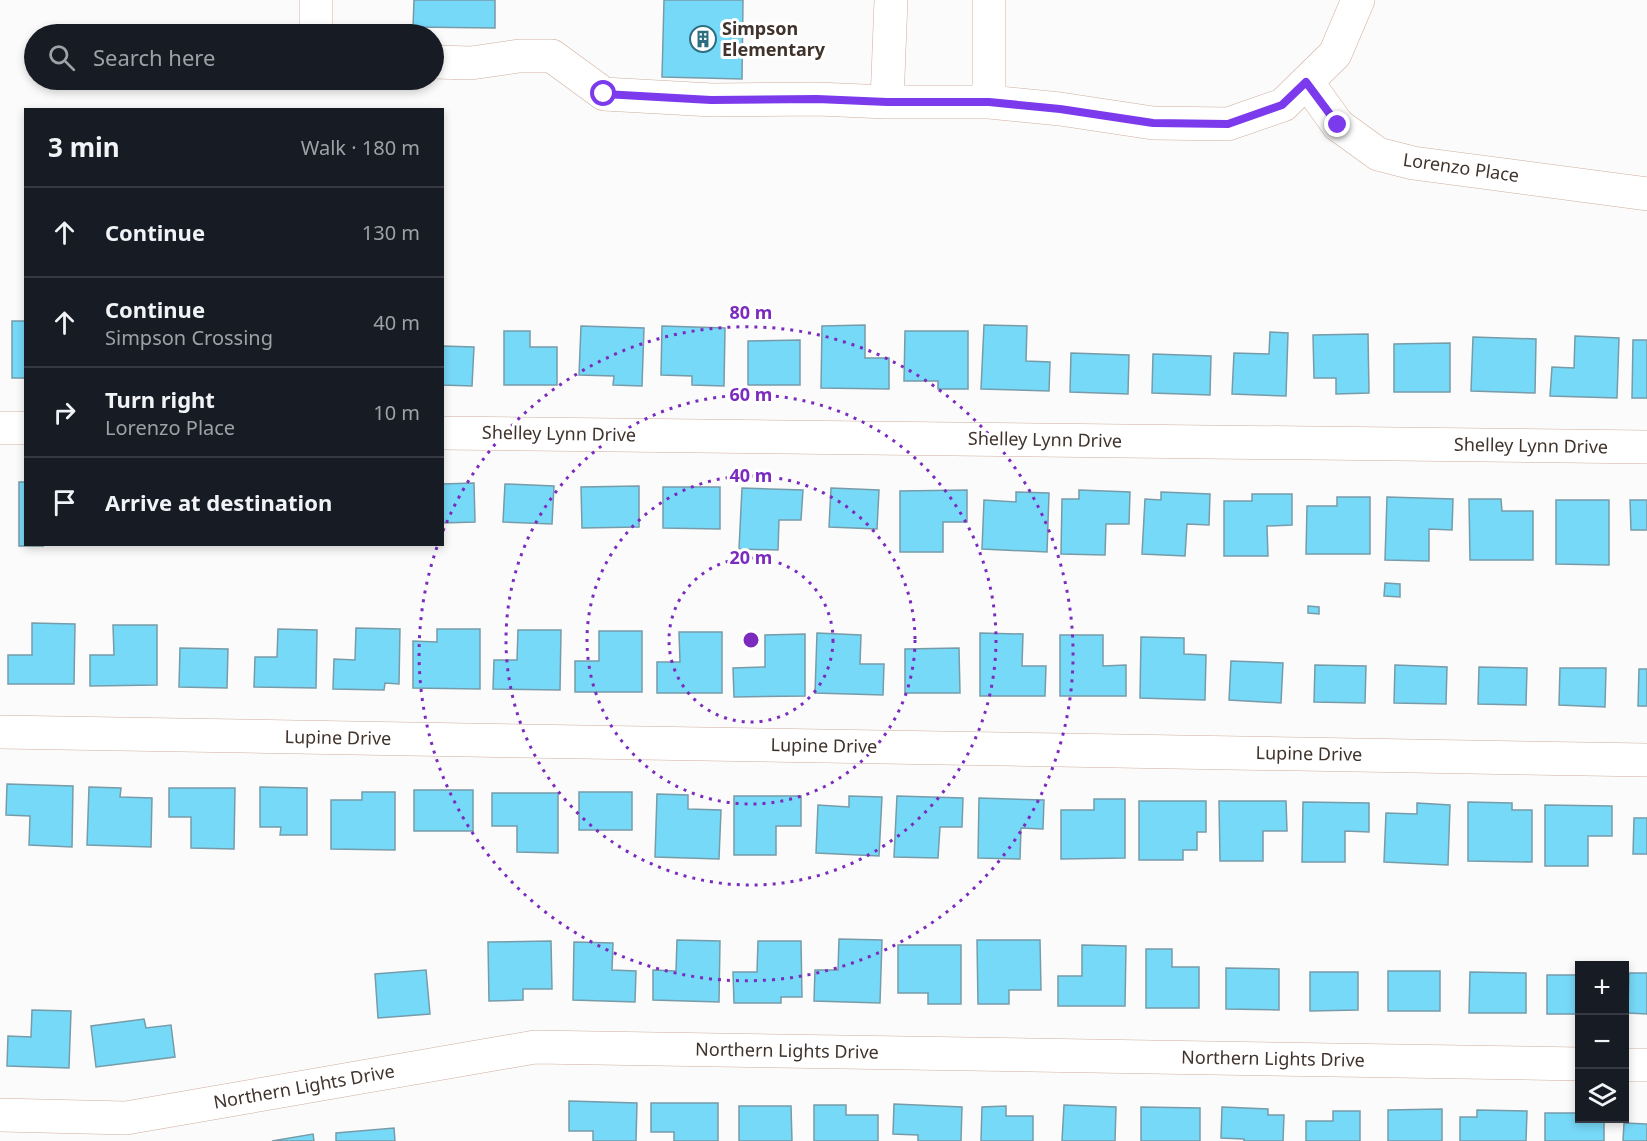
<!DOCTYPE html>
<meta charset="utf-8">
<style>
body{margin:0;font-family:"Noto Sans",sans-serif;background:#20242c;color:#f1f3f6}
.controls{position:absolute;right:18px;bottom:18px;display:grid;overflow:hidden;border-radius:0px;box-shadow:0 3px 9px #0003}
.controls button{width:54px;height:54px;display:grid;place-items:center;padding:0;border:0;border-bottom:2px solid #363941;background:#171b24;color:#f1f3f6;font:30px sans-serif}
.stop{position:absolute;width:18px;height:18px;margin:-14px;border:4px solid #7c3aed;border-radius:50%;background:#fff}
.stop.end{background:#7c3aed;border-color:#fff;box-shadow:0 2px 6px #0008}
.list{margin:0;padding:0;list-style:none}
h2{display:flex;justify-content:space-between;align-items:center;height:78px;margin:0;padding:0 24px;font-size:26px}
h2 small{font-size:20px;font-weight:400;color:#9ea1a6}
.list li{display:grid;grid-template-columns:39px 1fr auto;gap:18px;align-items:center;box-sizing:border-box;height:90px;padding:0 24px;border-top:2px solid #363941}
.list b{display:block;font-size:22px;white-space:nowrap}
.list p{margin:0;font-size:20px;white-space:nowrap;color:#9ea1a6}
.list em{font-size:20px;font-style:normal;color:#9ea1a6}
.icon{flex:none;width:33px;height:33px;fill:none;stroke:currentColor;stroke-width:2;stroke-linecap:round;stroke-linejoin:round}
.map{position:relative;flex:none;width:1647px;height:1141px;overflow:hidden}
.search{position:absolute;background:#171b24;box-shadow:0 3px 9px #0003;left:24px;top:24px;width:420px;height:66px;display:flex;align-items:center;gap:15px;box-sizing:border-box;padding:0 21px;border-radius:33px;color:#9ea1a6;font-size:22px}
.panel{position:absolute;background:#171b24;box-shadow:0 3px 9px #0003;left:24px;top:108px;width:420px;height:438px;border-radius:0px}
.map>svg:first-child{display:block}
.building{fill:#77d9f8;stroke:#769ca9;stroke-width:1.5}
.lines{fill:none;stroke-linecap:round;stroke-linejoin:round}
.minor-casing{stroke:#cfae9c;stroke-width:34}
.minor{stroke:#fff;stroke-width:33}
.route{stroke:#7c3aed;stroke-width:8}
.ring{fill:none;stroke:#7b2cbf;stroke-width:3;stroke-dasharray:3 6}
.labels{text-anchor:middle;stroke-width:6;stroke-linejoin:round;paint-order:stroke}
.poi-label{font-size:18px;font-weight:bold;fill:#40332c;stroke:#fff;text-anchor:start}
.street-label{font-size:18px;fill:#40332c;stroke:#fff}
.centre{fill:#7b2cbf;stroke:#fff;stroke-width:3}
.ring-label{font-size:18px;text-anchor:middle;font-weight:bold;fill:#7b2cbf;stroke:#fff;stroke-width:6;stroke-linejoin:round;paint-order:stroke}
</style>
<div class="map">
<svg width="1647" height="1141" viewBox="0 0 1647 1141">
<rect width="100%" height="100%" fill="#fbfbfb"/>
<path class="building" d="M414,0H495V28L413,27Z
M664,0H743L742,79L662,77Z
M12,321H26V378H12Z
M865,325V358H889V389L821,388L822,326Z
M984,325L1027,326L1026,361L1050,362L1049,391L981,389Z
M581,326L644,328L642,386L613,385L614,376L579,375Z
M662,326L725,328L724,386L692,385V376L661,375Z
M504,331H530V347H557V385H504Z
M905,331H968V389H938V381H904Z
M1270,332L1288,333L1286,396L1232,394L1234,353L1269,354Z
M1368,334L1369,393L1336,394V378H1314L1313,335Z
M1575,336L1619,338L1617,398L1550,396L1552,367L1574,368Z
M1473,337L1536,339L1535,393L1471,391Z
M800,340V385H748V341Z
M1633,340H1647V398H1632Z
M1450,343V392H1394V344Z
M442,346L474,347L472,386L442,385Z
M1071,353L1129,355L1128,394L1070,392Z
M1153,354L1211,356L1210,395L1152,393Z
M19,482H26V544L44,546H19Z
M474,483L475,522L442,523V484Z
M505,484L554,486L552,524L503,522Z
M639,486V527L582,528L581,487Z
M663,487H720V529L663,528Z
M742,488L803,490L801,520H779L778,550L739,549Z
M831,488L879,490L877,529L829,527Z
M967,490V522H943V552H900V491Z
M1079,490L1130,492L1129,524H1106L1105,555L1061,554L1062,499H1079Z
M1016,492L1049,493L1047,552L982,549L984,500L1016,502Z
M1161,492L1210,494L1209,525L1187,524L1185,556L1142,554L1145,499L1161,500Z
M1252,494H1292V525L1267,526L1268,556H1224V501H1252Z
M1337,497H1370V554H1306L1307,506H1337Z
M1387,497L1453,499L1452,530L1429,529V561L1385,560Z
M1469,499H1501L1502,511H1533V560H1470Z
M1556,500H1609V565L1556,564Z
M1630,500H1647V530H1631Z
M1385,583L1400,584V597L1384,596Z
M1308,606L1319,607V614L1308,613Z
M32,623L75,624L74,684H8V655H32Z
M113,625H157V685L90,686V655H114Z
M356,628L400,629L399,684L385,683L384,690L333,689L334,659L355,660Z
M278,629L317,630L316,688L254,687L255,657H277Z
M437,629H480V689L413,688V641L437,642Z
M518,630H561L560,690L493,689L494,660H517Z
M599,631H642V692H575V661H599Z
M679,632H722V693H657V662H680Z
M817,633L861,635L860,664H884L883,695L815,693Z
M980,633L1023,634L1022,666H1046L1045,696H980Z
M805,634V696L734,697L733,668L765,667V635Z
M1060,635H1103V666L1126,665V696H1060Z
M1141,637L1184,638V654L1206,655L1205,700L1140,698Z
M180,648L228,649L227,688L179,687Z
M959,648L960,693H905V649Z
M1231,661L1283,663L1281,703L1229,700Z
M1315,665L1366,666L1365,703L1314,702Z
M1395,665L1447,667L1446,704L1394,703Z
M1479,667L1527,668L1526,705L1478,704Z
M1560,668H1606L1605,707L1559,705Z
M1639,669H1647V706H1638Z
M7,784L73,786L72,847L29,845L30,816L6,815Z
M89,787L121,788L120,797L152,798L151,847L87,845Z
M260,787L307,788V835H280L281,827H260Z
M169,788H235L234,849L191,848V817H169Z
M414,790H473V831H414Z
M362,792H395V850L331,849V800H362Z
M579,792H632V830H579Z
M492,793H558V853L517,852V826H492Z
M657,794L688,795V809L721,810L719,859L655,857Z
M734,796H801V826H776V855H734Z
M849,796L882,797L879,856L816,853L818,805L849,807Z
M897,796L963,798L962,827H940L938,858L894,857Z
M979,798L1044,800L1043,829L1021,828L1020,859L978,858Z
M1094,799H1125V858L1061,859V810H1094Z
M1139,801H1206V832H1197V850H1183V860H1139Z
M1219,801H1286L1287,831H1263V861H1220Z
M1303,802L1369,803V832L1345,831V862H1302Z
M1468,802L1512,803V810H1532V862L1468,861Z
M1417,803L1450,805L1448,865L1384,862L1386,813L1417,814Z
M1545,805L1612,806V836H1588V866H1545Z
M1634,818H1647V854H1633Z
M839,939L882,940L880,1003L814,1001L815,970H838Z
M677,940L720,941L719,1002L653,1000V970L676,971Z
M977,940H1040L1041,990H1009V1004H978Z
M551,941L552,989H523V1000L489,1001L488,942Z
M758,941H801L802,997H781V1003H734L733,972H757Z
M574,942L613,943L612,970L636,971L635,1002L573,1000Z
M898,945H961V1004H928V993H898Z
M1082,945L1126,946L1125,1006H1058V976H1082Z
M1146,949H1172V967H1199V1008H1146Z
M1226,968L1279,969V1010L1226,1009Z
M426,970L430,1014L378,1018L375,974Z
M1388,971H1440V1011H1388Z
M1310,972H1358V1010L1310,1011Z
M1470,972L1526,973V1013H1469Z
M1629,973H1647V1014L1628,1013Z
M1547,975H1580V1014H1547Z
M32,1010L71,1011L69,1068L7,1066L8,1036L31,1037Z
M144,1019L146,1028L171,1025L175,1057L96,1067L91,1026Z
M569,1101L637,1103L636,1141H593V1131H569Z
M651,1103H718V1141H674V1132H651Z
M894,1104L962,1107L961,1141H918V1135L893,1134Z
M814,1105H846V1115H878V1141H814Z
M1064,1105L1116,1107L1115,1141H1062Z
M739,1106H791L792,1141H739Z
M1006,1106V1116H1033V1141H981L982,1107Z
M1141,1107L1200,1108V1141H1141Z
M1222,1107L1268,1109V1115H1284L1283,1141H1244V1139L1221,1138Z
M1442,1109V1141H1388V1110Z
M1477,1110L1527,1111L1526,1141H1460V1117H1477Z
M1333,1111H1360V1141H1306V1121H1333Z
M1545,1113H1580V1118H1604V1141H1545Z
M1624,1123L1647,1124V1141H1623Z
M394,1128L395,1141H336V1133Z
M313,1134L314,1141H272Z"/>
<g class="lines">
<defs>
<path id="minor" d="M989,0V102
M316,34V0
M434,62L471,63L519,56H552L604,94L712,100L817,99L887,102H989L1060,109L1153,123L1228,124L1283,105L1335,54L1358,0
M1307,82L1338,125L1378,154L1413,163L1647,194
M887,102L891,0
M0,428H26
M442,433L1647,447
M0,732L1647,760
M1624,1065H1647
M0,1115L126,1118L535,1047L1580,1064"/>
</defs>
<use href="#minor" class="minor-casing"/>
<use href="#minor" class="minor"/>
</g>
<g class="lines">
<path class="route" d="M604,94L711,100L817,99L887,102H989L1060,109L1153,123L1228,124L1282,105L1306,82L1338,125"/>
</g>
<g class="ring">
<circle cx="751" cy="640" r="82"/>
<circle cx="751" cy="640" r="164"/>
<circle cx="751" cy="640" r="245"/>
<path d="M443 531A327 327 0 1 1 437 547"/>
</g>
<defs>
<symbol id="building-ring" viewBox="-11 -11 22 22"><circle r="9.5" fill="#fff" stroke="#2d6e81" stroke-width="1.5"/><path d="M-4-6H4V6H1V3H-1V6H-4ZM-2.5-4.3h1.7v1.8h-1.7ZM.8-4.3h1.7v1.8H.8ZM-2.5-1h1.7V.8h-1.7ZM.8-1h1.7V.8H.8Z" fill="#2d6e81"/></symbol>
</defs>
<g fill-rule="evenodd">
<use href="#building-ring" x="688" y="24" width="30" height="30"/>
</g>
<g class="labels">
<g class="poi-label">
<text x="722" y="35">Simpson<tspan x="722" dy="21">Elementary</tspan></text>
</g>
<g class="street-label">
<text transform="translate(1461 168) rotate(8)" y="6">Lorenzo Place</text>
<text transform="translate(559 434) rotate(1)" y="6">Shelley Lynn Drive</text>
<text transform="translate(1045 440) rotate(1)" y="6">Shelley Lynn Drive</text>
<text transform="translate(1531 446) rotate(1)" y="6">Shelley Lynn Drive</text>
<text transform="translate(338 738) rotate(1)" y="6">Lupine Drive</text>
<text transform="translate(824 746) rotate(1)" y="6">Lupine Drive</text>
<text transform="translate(1309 754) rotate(1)" y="6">Lupine Drive</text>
<text transform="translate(787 1051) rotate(1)" y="6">Northern Lights Drive</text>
<text transform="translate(1273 1059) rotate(1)" y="6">Northern Lights Drive</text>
<text transform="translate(304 1087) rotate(-10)" y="6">Northern Lights Drive</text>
</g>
</g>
<circle cx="751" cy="640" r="9" class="centre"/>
<g class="ring-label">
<text x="751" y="319">80 m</text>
<text x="751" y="401">60 m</text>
<text x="751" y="482">40 m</text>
<text x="751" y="564">20 m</text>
</g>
</svg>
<div class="controls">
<button>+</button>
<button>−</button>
<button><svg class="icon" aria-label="layers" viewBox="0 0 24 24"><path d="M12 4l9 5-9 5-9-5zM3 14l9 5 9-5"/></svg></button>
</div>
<div class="stop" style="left:604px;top:94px"></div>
<div class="stop end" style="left:1338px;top:125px"></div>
<div class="search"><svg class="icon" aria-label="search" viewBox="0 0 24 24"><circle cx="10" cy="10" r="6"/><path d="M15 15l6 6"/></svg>Search here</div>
<section class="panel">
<h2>3 min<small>Walk · 180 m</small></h2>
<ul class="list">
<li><svg class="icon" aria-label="ahead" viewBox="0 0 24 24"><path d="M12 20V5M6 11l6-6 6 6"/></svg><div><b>Continue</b></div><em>130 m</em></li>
<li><svg class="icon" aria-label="ahead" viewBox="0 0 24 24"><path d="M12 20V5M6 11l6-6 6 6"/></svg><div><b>Continue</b><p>Simpson Crossing</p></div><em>40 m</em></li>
<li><svg class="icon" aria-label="right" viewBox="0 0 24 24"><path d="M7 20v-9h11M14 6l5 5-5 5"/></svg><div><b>Turn right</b><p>Lorenzo Place</p></div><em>10 m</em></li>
<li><svg class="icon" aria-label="arrive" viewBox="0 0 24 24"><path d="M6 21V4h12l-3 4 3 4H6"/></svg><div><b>Arrive at destination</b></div></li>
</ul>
</section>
</div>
